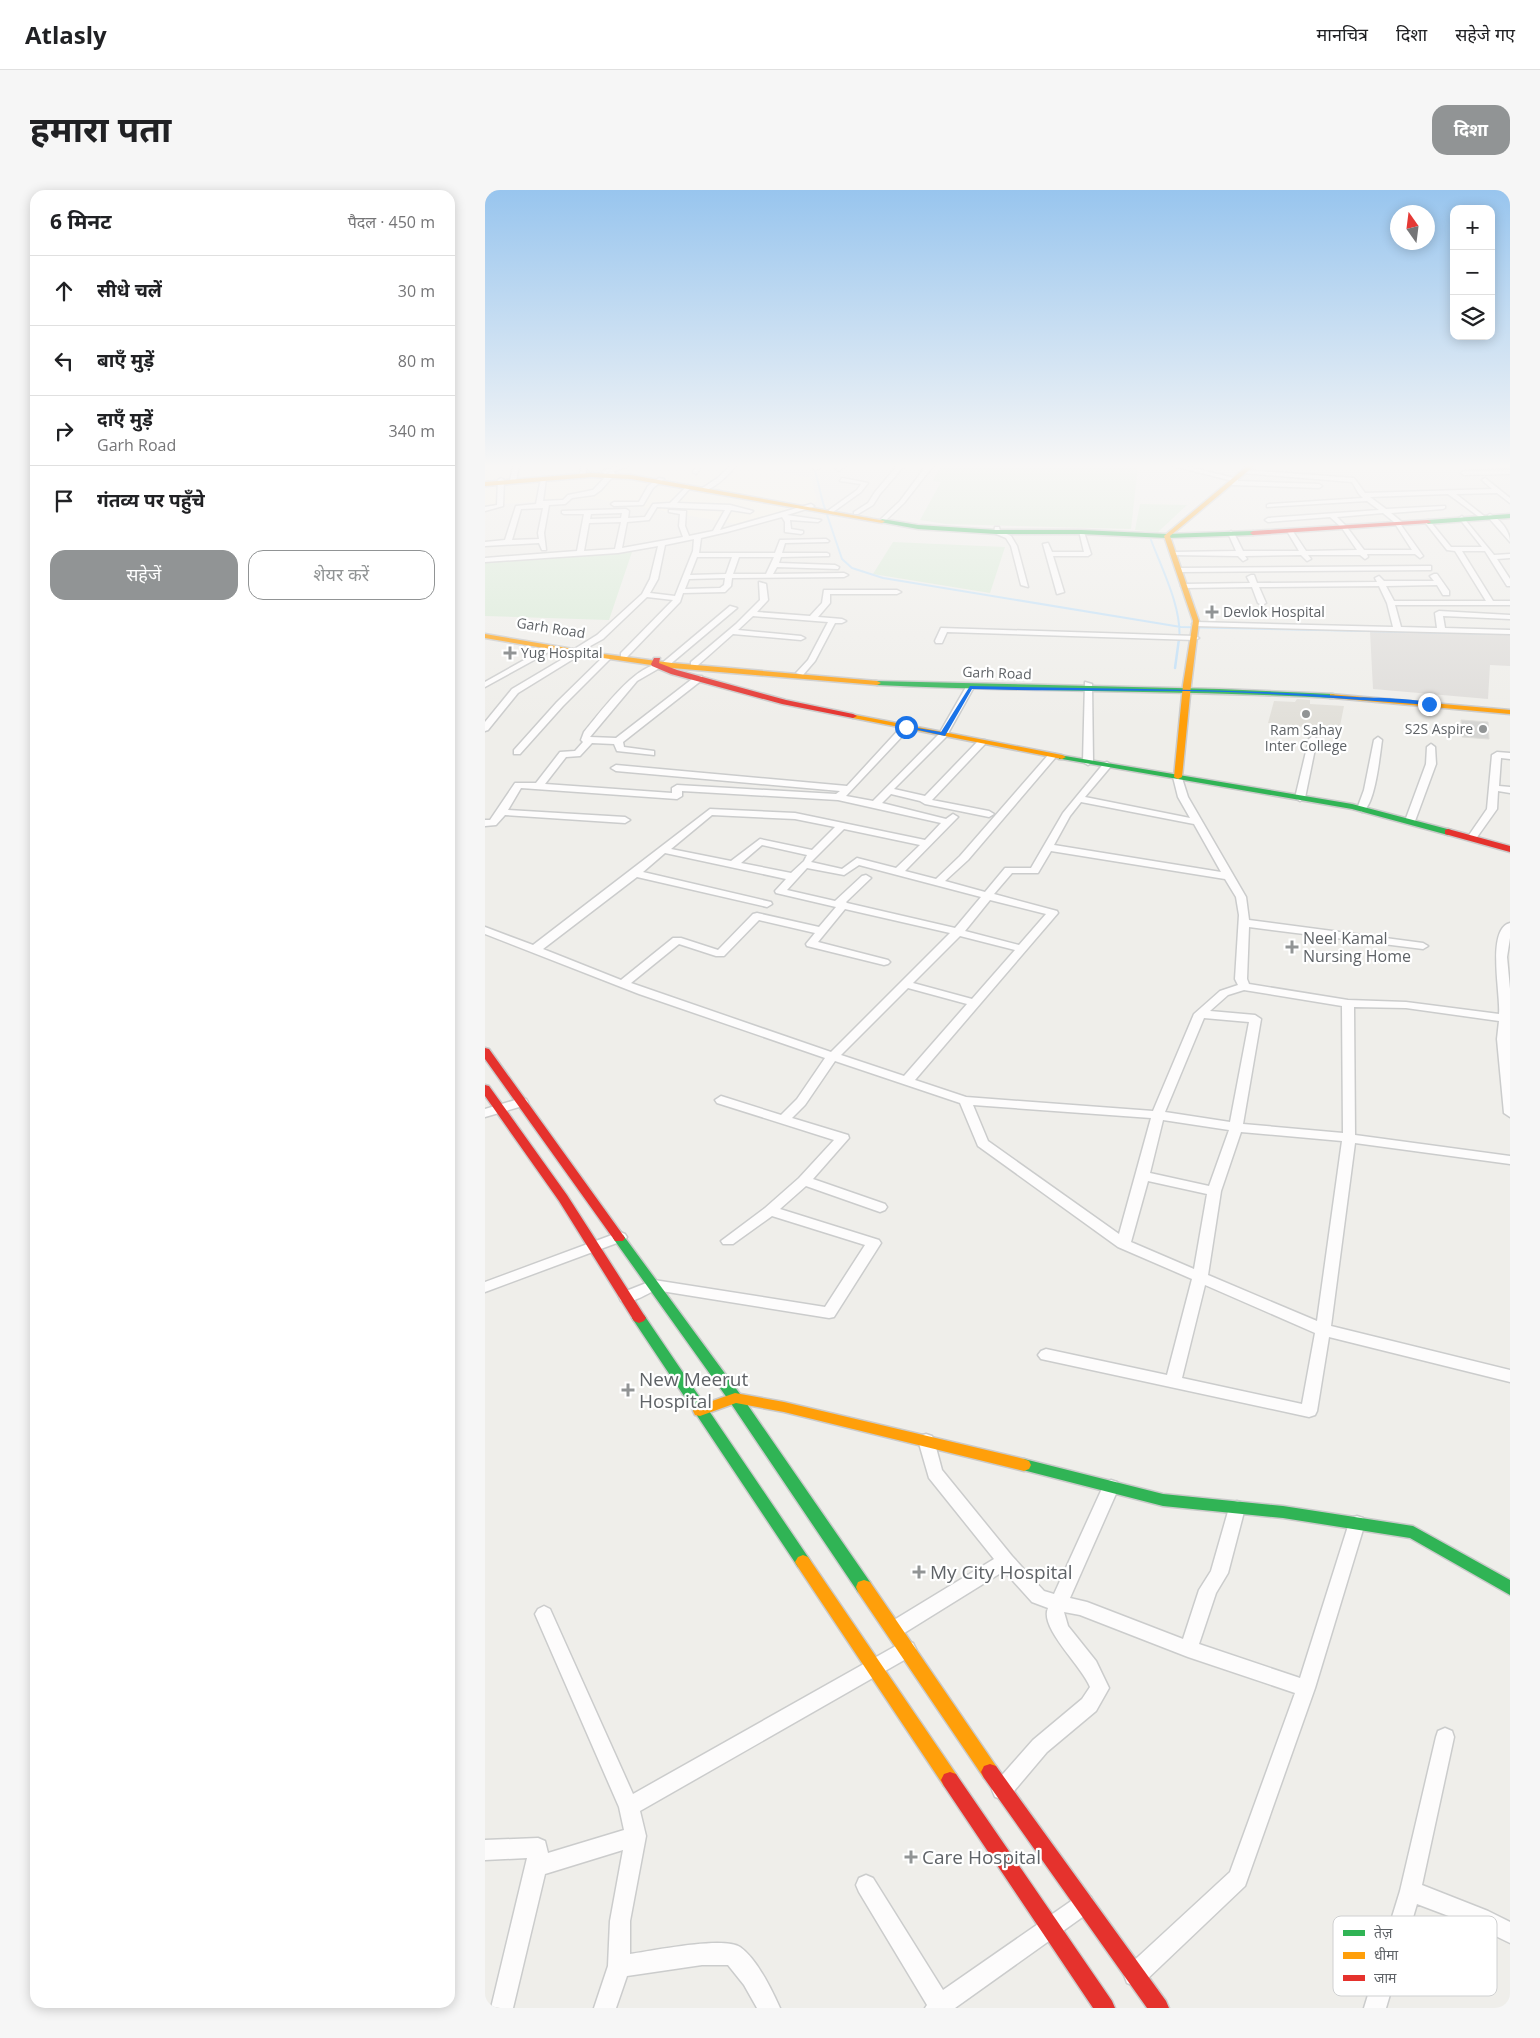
<!DOCTYPE html>
<html lang="hi">
<meta charset="utf-8">
<style>
body{margin:0;font-family:"Open Sans","Noto Sans Devanagari",sans-serif;background:#f6f6f6;color:#202124}
.controls{position:absolute;right:15px;top:15px;display:grid;overflow:hidden;border-radius:10px;box-shadow:0 2px 12px #0003}
.controls button{width:45px;height:45px;display:grid;place-items:center;padding:0;border:0;border-bottom:1px solid #e0e0e0;background:#fff;color:#202124;font:25px sans-serif}
.compass{position:absolute;left:905px;top:15px;width:45px;height:45px;border-radius:50%;background:#fff;box-shadow:0 2px 12px #0003;rotate:346deg}
.stop{position:absolute;width:15px;height:15px;margin:-11px;border:4px solid #1a73e8;border-radius:50%;background:#fff}
.stop.end{background:#1a73e8;border-color:#fff;box-shadow:0 1px 5px #0008}
.list{margin:0;padding:0;list-style:none}
h2{display:flex;justify-content:space-between;align-items:center;height:65px;margin:0;padding:0 20px;font-size:21px}
h2 small{font-size:16px;font-weight:400;color:#757577}
.list li{display:grid;grid-template-columns:32px 1fr auto;gap:15px;align-items:center;box-sizing:border-box;height:70px;padding:0 20px;border-top:1px solid #e0e0e0}
.list b{display:block;font-size:19px;white-space:nowrap}
.list p{margin:0;font-size:16px;white-space:nowrap;color:#757577}
.list em{font-size:16px;font-style:normal;color:#757577}
.actions{display:flex;gap:10px;padding:15px 20px}
.actions a{flex:1;padding:11px 0;border:1px solid #919495;border-radius:15px;text-align:center;font-size:18px;color:#919495}
.actions .main{background:#919495;color:#fff}
.icon{flex:none;width:28px;height:28px;fill:none;stroke:currentColor;stroke-width:2;stroke-linecap:round;stroke-linejoin:round}
.map{position:relative;flex:none;width:1025px;height:1818px;overflow:hidden;border-radius:15px}
header{display:flex;align-items:center;gap:30px;box-sizing:border-box;height:70px;padding:0 25px;background:#fff;border-bottom:1px solid #e0e0e0}
header strong{font-size:24px}
nav{display:flex;gap:28px;margin-inline-start:auto;font-size:18px}
.intro{display:flex;align-items:center;justify-content:space-between;box-sizing:border-box;height:120px;padding:0 30px}
h1{margin:0;font-size:35px}
.button{padding:12px 22px;border-radius:15px;background:#919495;color:#fff;font-size:18px;font-weight:700}
main{display:flex;gap:30px;padding:0 30px}
aside{flex:1;background:#fff;border-radius:15px;box-shadow:0 2px 12px #0003}
.map>svg:first-child{display:block}
.commercial{fill:#f7f3e5}
.industrial{fill:#dfddda}
.education{fill:#e2e0da}
.green{fill:#d8ead6}
.lines{fill:none;stroke-linecap:round;stroke-linejoin:round}
.stream-far1{stroke:#c0dff7;stroke-width:2}
.stream{stroke:#c0dff7;stroke-width:2.5}
.building{fill:#d5d5d3;stroke:#deddd9}
.street-casing{stroke:#cbcccc;stroke-width:3}
.fast-casing{stroke:#cacaca;stroke-width:3}
.slow-casing{stroke:#cacaca;stroke-width:3}
.jam-casing{stroke:#cacaca;stroke-width:3}
.street{fill:#fdfcfc;fill-rule:evenodd}
.fast{fill:#30b455;fill-rule:evenodd}
.slow{fill:#ff9f0a;fill-rule:evenodd}
.jam{fill:#e5322d;fill-rule:evenodd}
.route{fill:#1a73e8}
.poi-dot{fill:#919495;stroke:#fff;stroke-width:2}
.labels{text-anchor:middle;stroke-width:4.5;stroke-linejoin:round;paint-order:stroke}
.far-poi-label{font-size:14px;fill:#5f6367;stroke:#fff;text-anchor:start}
.far-street-label{font-size:14px;fill:#5f6367;stroke:#fff}
.poi-label{font-size:16px;fill:#5f6367;stroke:#fff;text-anchor:start}
.near-poi-label{font-size:19px;fill:#5f6367;stroke:#fff;text-anchor:start}
.key{fill:#fff;stroke:#cfd0d1;stroke-width:1}
.key-label{font-size:14px;fill:#5f6367}
</style>
<header>
<strong>Atlasly</strong>
<nav><a>मानचित्र</a><a>दिशा</a><a>सहेजे गए</a></nav>
</header>
<div class="intro"><h1>हमारा पता</h1><a class="button">दिशा</a></div>
<main>
<aside>
<h2>6 मिनट<small>पैदल · 450 m</small></h2>
<ul class="list">
<li><svg class="icon" aria-label="ahead" viewBox="0 0 24 24"><path d="M12 20V5M6 11l6-6 6 6"/></svg><div><b>सीधे चलें</b></div><em>30 m</em></li>
<li><svg class="icon" aria-label="left" viewBox="0 0 24 24"><path d="M17 20v-9H6M10 6l-5 5 5 5"/></svg><div><b>बाएँ मुड़ें</b></div><em>80 m</em></li>
<li><svg class="icon" aria-label="right" viewBox="0 0 24 24"><path d="M7 20v-9h11M14 6l5 5-5 5"/></svg><div><b>दाएँ मुड़ें</b><p>Garh Road</p></div><em>340 m</em></li>
<li><svg class="icon" aria-label="arrive" viewBox="0 0 24 24"><path d="M6 21V4h12l-3 4 3 4H6"/></svg><div><b>गंतव्य पर पहुँचे</b></div></li>
</ul>
<div class="actions"><a class="main">सहेजें</a><a>शेयर करें</a></div>
</aside>
<div class="map">
<svg width="1025" height="1818" viewBox="0 0 1025 1818">
<rect width="100%" height="100%" fill="#efeeea"/>
<path class="commercial" d="M0,276H263L326,288L332,311L318,321L251,334L108,308L0,315Z"/>
<path class="industrial" d="M885,441L1025,445V476L1005,475L1003,509L888,499Z"/>
<path class="education" d="M812,509L825,510V514L859,516L854,541L783,533L789,511L810,512Z"/>
<path class="green" d="M456,276H653L646,339L461,334L435,330L456,292L448,291Z
M655,314L702,315L673,342L650,340Z
M408,352L520,357L505,403L388,384Z
M147,362L124,430L0,426V372L66,366Z"/>
<g class="lines">
<path class="stream-far1" d="M329,276L338,313L357,369L367,378L398,388L696,437L1025,444
M666,350C677,379 698,420 694,451"/>
<path class="stream" d="M690,478L694,449"/>
</g>
<path class="building" d="M976,530L1003,532L1004,549L977,547Z"/>
<g class="lines">
<defs>
<path id="street" d="M28,276H34L31,291L28,293L25,291Z
M96,276H102L100,285L95,284Z
M133,276H144L129,281L130,284L116,300L109,305L87,308L80,314L64,315L59,343L61,360H57L54,353L0,356V352L20,350L31,316L51,314L56,288L61,289L58,311L78,310L83,305L108,300L125,282L119,284L117,281ZM58,318L53,343L54,349L27,350L36,319Z
M211,276H217L211,284L208,282Z
M244,276H251C243,285 228,301 216,301V299L234,287Z
M328,276H334V279L329,280Z
M353,276H360L354,281L351,279Z
M412,276H419L395,304L388,315L373,324H369V322L383,313L390,302Z
M441,276H448L419,313L400,331H396V329L415,311Z
M688,276H700L753,289V291L834,294L837,296L834,298L748,295L745,293L748,291Z
M760,280L869,288L880,303L1007,299L997,290L1000,288L1025,308V313L1012,303L971,304L999,326V328L997,329L963,304L885,307L901,319L960,316V318L958,319L906,323L918,333L916,335L938,366L935,368L930,364H882L883,367L880,369L875,365H823L826,369L822,371L816,365L760,366L762,369L758,371L753,366L687,365L686,364L689,362L751,361L743,343L746,341L749,343L758,361H814L802,341L805,339L807,340L821,361L872,360L857,338L845,327L783,332L780,330L783,328L894,320L882,311L782,317V315L784,314L878,308L874,304L867,292L758,283ZM898,323L909,332L927,360H879L861,336L852,327Z
M1025,280V284L979,285L976,283L979,281Z
M16,288L19,290L18,316L0,321V317L12,315L13,290Z
M174,288L179,289L168,298L158,315L129,316L126,314L129,312H154L163,296Z
M357,288L383,293L376,302L348,322H344V320L372,300L376,294L355,291Z
M203,295L206,297L192,313L245,315L268,321L265,323L246,320L235,340L326,314L329,316L328,317L302,325L336,330L333,332L305,330L306,339L318,341V343L316,344L300,342V332L297,327L242,342L216,348L214,363H290L295,350L341,349L344,351L343,352L300,353L297,363H342L344,364V366L296,367L294,373L350,375L354,377L353,379L292,377L288,384L359,383L363,385L359,387L247,388L246,396L240,402L198,403L195,412L142,467H136V463L188,410L162,407L118,449L98,460L91,458L112,445L157,404L165,389L173,356L133,363L0,372V368L92,361L99,324H79L77,323V321L141,319L144,321L143,328L160,327L168,314L185,313ZM172,317L240,320L228,341L204,346L200,336L201,321L184,320V322L195,324L194,336L198,347L137,358L142,332L164,330ZM137,323L136,328L105,329L106,324ZM136,332L130,359L99,361L104,333ZM209,349L208,361L190,406L165,403L173,389L180,355ZM212,367H247L241,384L205,385ZM254,367H289L281,384H248ZM240,388L239,395L235,398L200,399L204,389Z
M1005,324C1015,329 1025,341 1025,352L1003,327V325Z
M977,326L1009,365L1025,364V368L1012,369L1025,389V396H1022L1000,361H977L1008,411H1025V415H910L916,437L952,438L950,423L954,421L1025,425V429L958,426L960,438L1025,440V444L711,436L707,434L711,432L908,437L902,413L894,396L774,397L781,413L777,415L773,413L767,397L700,398L696,396L700,394L765,393L762,387L766,385H769L772,393L892,392L890,388L894,386L899,391H949L945,386L949,384H952L964,401V405H958L952,395L901,396L909,411H1001L970,361L962,360L939,331L944,330L966,357H997L974,328Z
M510,337H514L515,341L526,346L532,356L543,397L536,395L526,356L521,348L509,343Z
M594,341L599,342L606,364L603,366H568L579,402L572,404L558,354L563,353L567,362H599Z
M943,376H946V380L695,382L691,380L695,378Z
M274,392L281,394L283,410L272,422L325,426L337,413L339,400H412L416,402L412,404H345V413L333,427L357,429L361,431L357,433H350L330,471L318,485L311,483L323,470L343,432L268,426L253,440L316,446L320,448L316,450L248,444L212,476H206V472L251,434L275,410Z
M245,416L252,418L183,476H178L152,491L105,547L131,548L211,486H217V490L138,552L139,557L169,561V565L132,561L129,554L107,553L95,566L81,567L60,594L187,603V598L192,595L351,604L355,601L131,581L126,578L131,575L362,596L418,535H424V539L361,606L388,611L454,544L481,497L485,495L489,497L461,547L409,599L440,606L494,550H500V554L447,610L504,621L509,624L504,627L440,614L435,611L406,604L397,613L461,629L468,624L473,627L420,681L451,689L475,666L564,564H570V568L483,670L460,691L500,702L520,678H546L578,623L619,573L622,572L627,575L600,607L705,628L693,607L688,587L693,584L696,585L703,607L761,707L764,730L938,753L943,756L938,759L764,737L762,789L764,794L863,810L921,812L1014,824C1016,805 1001,739 1025,733V748L1022,767L1025,799V927L1019,923L1012,849L1014,831L921,818L869,817L870,945L1025,966V974L870,953L846,1136L1025,1180V1192L844,1147L832,1221L830,1225L824,1227L556,1169L553,1165L556,1161L561,1159L682,1185L707,1089L633,1057L493,956L475,913L350,871L320,915L307,928L363,945L364,948L328,989L400,1014L402,1017L400,1020L395,1022L321,996L295,1019L394,1050L396,1053L349,1127L344,1128L170,1100C160,1105 147,1114 136,1111L134,1107L136,1103L169,1090L340,1117L380,1055L287,1026L248,1054H238L236,1051L280,1018L314,988L349,950L232,913L230,910L236,906L296,925L312,909L340,868L154,804L0,744V737L48,755L225,619L310,623L440,650L456,633L353,610L197,601V606L192,609L36,598L23,620L140,627L145,630L140,633L20,625L11,635L0,636V630H5L30,593H51L75,562L90,561L98,552L96,550L99,542C115,523 150,474 176,474ZM596,612L709,634L736,682L569,655L585,626ZM227,625L310,629L350,637L327,660L275,649L246,671L186,659ZM359,639L435,655L411,678L372,668L357,679L326,672ZM277,655L322,665L319,671L306,683L256,673ZM566,661L740,689L751,707L754,725L750,789L753,795L735,801L709,824L668,921L481,907L430,890L573,723L572,721L509,704L527,683H553ZM180,663L301,689L290,701L291,703L351,717L334,737L272,723L268,724L233,760L196,748H188L136,790L58,759L152,687L282,717L287,714L286,712L158,682ZM374,675L496,707L470,738L362,713L361,712L386,688L381,685L377,686L350,711L302,700L322,678L359,685ZM505,710L561,724L534,755L480,741ZM360,719L465,743L346,862L146,793L194,754L231,766H239L274,730L330,743L321,754L322,756L399,775L403,774L405,772L403,770L333,752ZM475,746L530,760L487,809L428,793ZM423,798L482,814L419,886L356,865ZM759,800L857,816L858,943L758,934L776,829L770,825L725,821L743,805ZM719,828L764,832L745,932L680,922ZM488,915L666,928L634,1044L503,951ZM678,930L744,940L724,996L665,983ZM756,942L857,951L832,1131L723,1085L736,1001ZM663,991L722,1004L709,1079L646,1052ZM720,1095L830,1143L817,1214L697,1188Z
M456,438L710,446L714,448L710,450L462,442L457,453H451L450,451Z
M64,456L71,458L0,497V492Z
M91,461L98,463L33,503L3,540L0,541V532L27,499Z
M120,465L127,467L78,516L35,564H29V560L72,512Z
M600,492L607,494L608,572L603,575L598,572Z
M828,546L832,549L820,608L815,611L810,608L824,549Z
M893,547L897,550C895,564 890,617 877,622L872,619L879,600L889,550Z
M946,554L950,557L951,574L930,631L925,634L922,633L920,631L941,574L942,557Z
M1012,562L1025,563V569L1016,568L1014,596L1025,597V603L1013,601L1012,619L990,650H984L982,648L1002,619L1007,565Z
M37,908L41,909L43,912L41,915L0,927V919Z
M135,1042L140,1044L142,1047L140,1050L0,1102V1092Z
M441,1244L447,1246L449,1250L457,1280L527,1366L559,1401L569,1404L620,1292L626,1290L632,1292L634,1297L585,1408L602,1412L698,1449L714,1400L726,1381L744,1318L746,1313L752,1311L758,1313L760,1318L743,1383L731,1403L714,1454L815,1488L864,1333L866,1328L872,1326L878,1328L880,1333L830,1498L760,1696L658,1793L650,1796L642,1793L639,1785L642,1777L745,1682L810,1503L703,1467L595,1425L579,1422L583,1436L611,1471L624,1498L611,1521L562,1562L524,1607L517,1609L510,1607L507,1600L510,1593L548,1550L597,1509L605,1497C597,1476 554,1438 563,1418L547,1412L519,1381L416,1445L410,1447L404,1445L401,1439L404,1433L509,1369L444,1288L433,1250L435,1246Z
M59,1416L65,1419L148,1604L416,1453L422,1451L428,1453L431,1459L428,1465L155,1621L161,1646L145,1731V1764C167,1761 238,1746 255,1757C272,1769 287,1800 295,1818H272L259,1795L243,1775H217L142,1786L131,1818H109L123,1776L125,1731L138,1660L60,1684L28,1818H6L42,1668L0,1670V1650L53,1648L60,1651L63,1663L139,1640L134,1617L50,1424L53,1419Z
M960,1538L967,1541L969,1547L937,1695L1003,1721L1025,1732V1753L990,1736L932,1714L901,1818H879L915,1701L951,1547L953,1541Z
M381,1685L388,1688L458,1800L592,1707L599,1704L606,1707L609,1714L606,1721L470,1818H440L442,1815L374,1702L371,1695L374,1688Z"/>
<path id="fast" d="M1025,324V328L943,334L940,332L943,330Z
M397,329L433,335L511,340H596L682,344L768,341L771,343L768,345L682,348L596,344H511L433,339L395,332L394,331Z
M389,491L734,499L848,504L852,506L848,508C696,500 544,502 392,495L388,493Z
M574,565L867,614L966,640L967,642L963,645L867,619L577,569H574Z
M134,1044L138,1045L255,1204L385,1392L387,1397L385,1402L379,1404L373,1402L245,1212L130,1051L128,1048L130,1045Z
M154,1123L159,1125L323,1367L326,1372L323,1377L318,1379L313,1377L147,1128L149,1125Z
M539,1269L678,1304L798,1316L928,1336L1025,1390V1405L925,1348L798,1328L678,1316L534,1279L532,1275L534,1271Z"/>
<path id="slow" d="M762,276H769L685,346L714,431L706,495L697,587L693,589L689,587L698,495L708,431L679,346Z
M106,283L146,285L400,331L397,333L146,289L106,287L0,296V292Z
M0,444L118,464L187,473L392,491L396,493L392,495L187,478L118,468L0,448Z
M845,504L1025,520V524L848,508H845Z
M365,524L577,565L581,567L577,569L368,528L364,526Z
M250,1203L299,1212L539,1269L544,1271L546,1275L544,1279L539,1281L299,1222L251,1213L215,1226L210,1225L208,1221L210,1217Z
M318,1365L323,1367L471,1584L474,1590L471,1596L465,1598L459,1596L313,1377L310,1372L313,1367Z
M379,1390L385,1392L511,1576L514,1582L511,1588L505,1590L499,1588L373,1402L371,1397L373,1392Z"/>
<path id="jam" d="M943,330L946,332L945,333L768,345L765,343L768,341Z
M169,468H175L174,473L192,480L301,510L368,524L372,526L368,528L297,514L186,484L167,476L166,474Z
M963,639L1025,656V662L960,644V640Z
M0,858L4,859L138,1045L140,1048L138,1051H130L0,869Z
M0,895L4,896L82,1005L159,1125L161,1128L159,1131L154,1133L149,1131L74,1011L0,906Z
M505,1574L511,1576L681,1811L684,1818H662L499,1588L496,1582L499,1576Z
M465,1582L471,1584L627,1811L630,1818H608L459,1596L456,1590L459,1584Z"/>
</defs>
<use href="#street" class="street-casing"/>
<use href="#fast" class="fast-casing"/>
<use href="#slow" class="slow-casing"/>
<use href="#jam" class="jam-casing"/>
<use href="#street" class="street"/>
<use href="#fast" class="fast"/>
<use href="#slow" class="slow"/>
<use href="#jam" class="jam"/>
</g>
<linearGradient id="sky" x2="0" y2="1"><stop stop-color="#98c5ee"/><stop offset="0.52" stop-color="#f8f7f6"/><stop offset="1" stop-color="#f8f7f6" stop-opacity="0"/></linearGradient>
<rect width="1025" height="531" fill="url(#sky)"/>
<path class="route" d="M485,496C614,499 743,498 872,507C886,508 937,508 947,514L944,515C863,509 782,502 700,501C629,500 558,501 487,499L460,546L419,537L421,536L456,542Z"/>
<g class="poi-dot">
<path d="M724.5 414.5h5v5h5v5h-5v5h-5v-5h-5v-5h5z"/>
<path d="M22.5 455.5h5v5h5v5h-5v5h-5v-5h-5v-5h5z"/>
<circle cx="821" cy="524" r="5"/>
<circle cx="998" cy="539" r="5"/>
<path d="M804.5 749.5h5v5h5v5h-5v5h-5v-5h-5v-5h5z"/>
<path d="M140.5 1192.5h5v5h5v5h-5v5h-5v-5h-5v-5h5z"/>
<path d="M431.5 1374.5h5v5h5v5h-5v5h-5v-5h-5v-5h5z"/>
<path d="M423.5 1659.5h5v5h5v5h-5v5h-5v-5h-5v-5h5z"/>
</g>
<g class="labels">
<g class="far-poi-label">
<text x="738" y="427">Devlok Hospital</text>
<text x="36" y="468">Yug Hospital</text>
<text x="988" y="544" text-anchor="end">S2S Aspire</text>
<text x="821" y="545" text-anchor="middle">Ram Sahay<tspan x="821" dy="16">Inter College</tspan></text>
</g>
<g class="far-street-label">
<text transform="translate(66 438) rotate(9)" y="5">Garh Road</text>
<text transform="translate(512 483) rotate(2)" y="5">Garh Road</text>
</g>
<g class="poi-label">
<text x="818" y="754">Neel Kamal<tspan x="818" dy="18">Nursing Home</tspan></text>
</g>
<g class="near-poi-label">
<text x="154" y="1196">New Meerut<tspan x="154" dy="22">Hospital</tspan></text>
<text x="445" y="1389">My City Hospital</text>
<text x="437" y="1674">Care Hospital</text>
</g>
</g>
<rect x="848" y="1726" width="164" height="80" rx="8" class="key"/>
<rect x="858" y="1740" width="22" height="6" fill="#30b455"/>
<rect x="858" y="1762" width="22" height="7" fill="#ff9f0a"/>
<rect x="858" y="1785" width="22" height="6" fill="#e5322d"/>
<g class="key-label">
<text x="889" y="1748">तेज़</text>
<text x="889" y="1770">धीमा</text>
<text x="889" y="1793">जाम</text>
</g>
</svg>
<div class="controls">
<button>+</button>
<button>−</button>
<button><svg class="icon" aria-label="layers" viewBox="0 0 24 24"><path d="M12 4l9 5-9 5-9-5zM3 14l9 5 9-5"/></svg></button>
</div>
<svg class="compass" viewBox="-18 -18 36 36"><path d="M0-13l5 13h-10z" fill="#e53935"/><path d="M0 13l5-13h-10z" fill="#757577"/></svg>
<div class="stop" style="left:421px;top:537px"></div>
<div class="stop end" style="left:944px;top:514px"></div>
</div>
</main>
